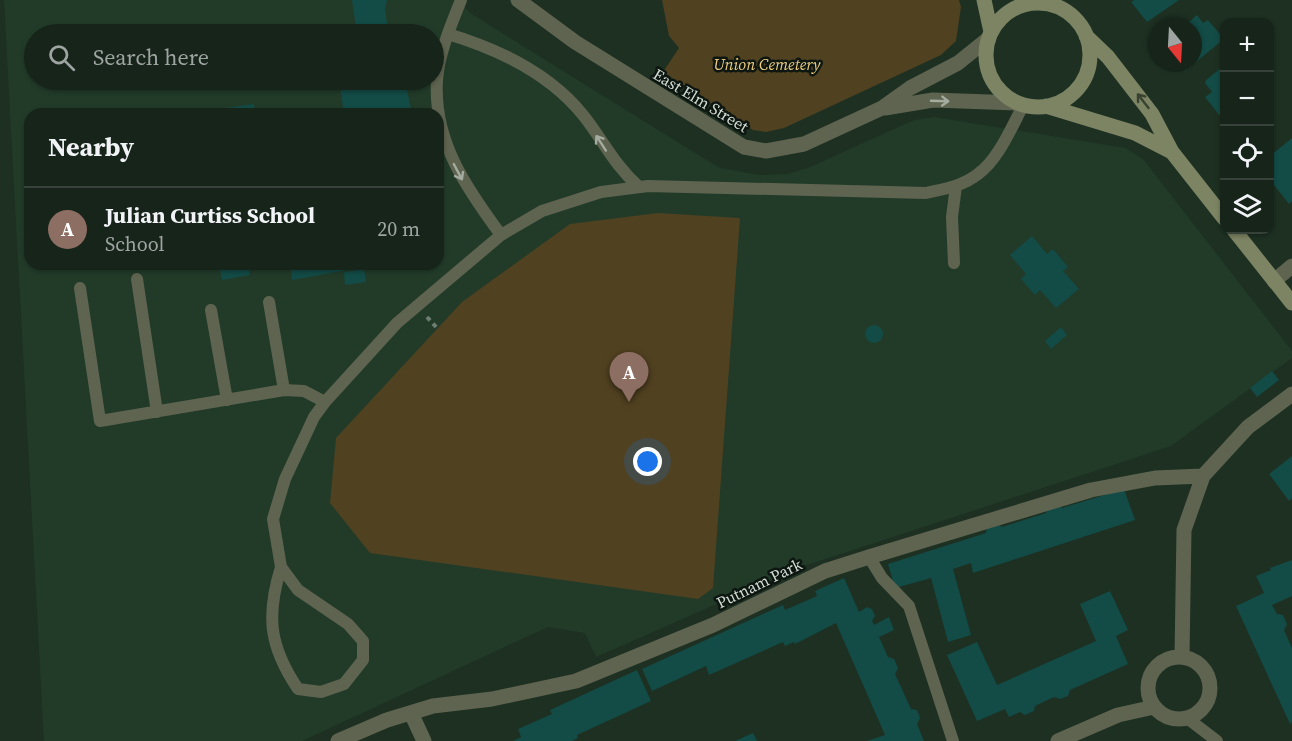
<!DOCTYPE html>
<meta charset="utf-8">
<style>
body{margin:0;font-family:"Source Serif 4",serif;background:#233027;color:#f1f3f6}
.controls{position:absolute;right:18px;top:18px;display:grid;overflow:hidden;border-radius:12px;box-shadow:0 2px 4px #0004}
.controls button{width:54px;height:54px;display:grid;place-items:center;padding:0;border:0;border-bottom:2px solid #354139;background:#16241a;color:#f1f3f6;font:30px sans-serif}
.compass{position:absolute;left:1148px;top:18px;width:54px;height:54px;border-radius:50%;background:#16241a;box-shadow:0 2px 4px #0004;rotate:162deg}
.you{position:absolute;left:648px;top:462px;width:21px;height:21px;margin:-15px;border:4px solid #fff;border-radius:50%;background:#1a73e8;box-shadow:0 0 0 9px #1a73e833}
.badge{display:grid;place-items:center;width:39px;height:39px;border-radius:50%;background:#db2777;color:#fff;font-size:20px;font-weight:700}
.pin{position:absolute;translate:-50% -50px;filter:drop-shadow(0 2px 3px #0008)}
.pin::after{content:'';position:absolute;top:32px;width:21px;height:18px;background:inherit;clip-path:polygon(0 0,100% 0,50% 100%)}
.list{margin:0;padding:0;list-style:none}
h2{display:flex;justify-content:space-between;align-items:center;height:78px;margin:0;padding:0 24px;font-size:26px}
h2 small{font-size:20px;font-weight:400;color:#9ea4a2}
.list li{display:grid;grid-template-columns:39px 1fr auto;gap:18px;align-items:center;box-sizing:border-box;height:84px;padding:0 24px;border-top:2px solid #354139}
.list b{display:block;font-size:22px;white-space:nowrap}
.list p{margin:0;font-size:20px;white-space:nowrap;color:#9ea4a2}
.list em{font-size:20px;font-style:normal;color:#9ea4a2}
.icon{flex:none;width:33px;height:33px;fill:none;stroke:currentColor;stroke-width:2;stroke-linecap:round;stroke-linejoin:round}
.map{position:relative;flex:none;width:1292px;height:741px;overflow:hidden}
.search{position:absolute;background:#16241a;box-shadow:0 2px 4px #0004;left:24px;top:24px;width:420px;height:66px;display:flex;align-items:center;gap:15px;box-sizing:border-box;padding:0 21px;border-radius:33px;color:#9ea4a2;font-size:22px}
.panel{position:absolute;background:#16241a;box-shadow:0 2px 4px #0004;left:24px;top:108px;width:420px;height:162px;border-radius:18px}
.map>svg:first-child{display:block}
.built{fill:#223b29;fill-rule:evenodd}
.green{fill:#504120}
.building{fill:#134b46}
.lines{fill:none;stroke-linecap:round;stroke-linejoin:round}
.path{stroke:#6e7e72;stroke-width:4;stroke-dasharray:4.5 4.5;stroke-linecap:butt}
.lane{stroke:#5f6450;stroke-width:12}
.street{stroke:#5f6450;stroke-width:15}
.secondary{stroke:#7c8463;stroke-width:15}
.oneway{stroke:#a3ac9f}
.oneway2{stroke:#394231}
.labels{text-anchor:middle;stroke-width:5;stroke-linejoin:round;paint-order:stroke}
.park-label{font-size:16px;font-style:italic;fill:#edcc80;stroke:#0d1610}
.street-label{font-size:16px;fill:#d0dcd3;stroke:#0d1610}
</style>
<div class="map">
<svg width="1292" height="741" viewBox="0 0 1292 741">
<rect width="100%" height="100%" fill="#1d3022"/>
<path class="built" d="M4,0H459L470,13L687,148L720,168L759,175L787,174L808,168L914,120L934,117L1125,148L1143,159L1292,351V358L1171,446L798,568L596,657L585,633L548,627L302,741H44ZM34,34H434V80H34ZM30,114H438V264H30Z"/>
<path class="green" d="M662,0H959L961,7L956,41L941,55L784,128L766,132L753,130L663,72L679,48L669,36Z
M658,213L740,218L713,588L698,599L370,553L330,503L336,438L462,302L570,224Z"/>
<path class="building" d="M352,0H387L385,9L388,31L397,29L398,34H357Z
M1134,0H1179L1147,22L1131,2Z
M1197,15L1203,23L1208,20L1224,39L1185,71L1179,63H1193V27H1183Z
M1221,68L1224,71V121L1205,97L1212,92L1205,83L1206,80Z
M339,80H405L412,114H344Z
M254,104L255,114H190V113Z
M1292,138V201L1289,204L1270,180V156Z
M1032,236L1047,254L1053,249L1068,267L1063,271L1079,289L1056,308L1040,290L1035,295L1021,279L1026,274L1010,255Z
M219,264H259V265L248,267L250,275L222,280Z
M290,264H375V265L292,280Z
M364,269L366,282L345,285L344,272Z
M865 334a9 9 0 1 1 18 0a9 9 0 1 1-18 0Z
M1061,327L1067,335L1051,349L1045,341Z
M1272,371L1279,380L1257,397L1250,388Z
M1292,456V498L1289,501L1269,474Z
M1124,489L1135,520L973,573L971,563L953,569L971,635L948,642L931,578L895,588L888,564L986,533L987,527L998,524L1002,527L1046,513L1048,508L1057,504L1062,508Z
M1292,560V596L1272,605L1277,614L1283,615L1287,624L1284,630L1292,648V722L1290,724L1236,606L1264,593L1256,576L1271,570L1270,568Z
M844,578L859,612L867,607L872,609L875,616L872,621L874,625L889,617L894,630L879,637L888,657L894,659L898,668L895,674L911,709L917,710L920,718L917,724L924,741H867L885,735L836,623L795,644L794,642L785,646L783,642L709,675L706,666L652,691L642,669L783,605L785,610L817,596L815,591Z
M1110,591L1128,630L1116,636L1128,664L1070,690L1068,696L1060,699L1054,697L1035,706L1034,711L1025,715L1020,712L1009,717L1005,709L977,721L947,655L977,642L997,685L1096,641L1080,604Z
M637,670L651,701L577,735L578,738L572,741H513L521,737L518,729L552,714L550,710Z
M753,733L757,741H735Z"/>
<g class="lines">
<path class="path" d="M427,317L437,328"/>
<path class="lane" d="M461,0C451,25 439,53 437,80C433,141 467,189 501,235
M448,34C498,49 549,73 583,115C603,140 614,165 639,187
M954,263L952,217L956,186
M137,279L157,412
M80,288L100,421L284,390L304,391L325,402
M269,302L284,390
M211,310L227,400
M869,557L882,578L909,606L953,741
M281,567C266,616 269,646 298,689L321,692L344,684L363,660V641L348,624L298,590L281,567L273,519L285,479L314,417L325,402L397,323L501,235L542,211L601,192L648,186L926,193C944,189 963,186 978,174C999,159 1012,126 1024,104
M1187,718L1217,741"/>
<path class="street" d="M518,0L575,42L744,147L766,151L804,144L882,108L910,88L958,63L989,38
M885,108L933,100L1017,103
M1274,281L1292,266
M1182,657L1184,530L1203,476L1248,427L1292,394
M1148 688a31 31 0 1 1 62 0a31 31 0 1 1-62 0Z
M411,713L424,741
M338,741L387,720L433,706L492,699L576,681L713,625L825,571L869,557L1091,490L1155,478L1203,476
M1058,741L1118,715L1154,707"/>
<path class="secondary" d="M984,0L991,32
M986 55a52 52 0 1 1 104 0a52 52 0 1 1-104 0Z
M1086,36L1108,57L1152,114L1172,152L1224,218
M1046,106L1135,133L1172,152
M1234,230L1292,303"/>
</g>
<defs><path id="oneway-shaft" d="M-6 0H5M1.5-3L5.5 0L1.5 3" fill="none" stroke-width="1.6" stroke-linecap="round" stroke-linejoin="round" transform="scale(1.5)"/></defs>
<g class="oneway">
<use href="#oneway-shaft" transform="translate(940 101) rotate(2)"/>
<use href="#oneway-shaft" transform="translate(601 143) rotate(-123)"/>
<use href="#oneway-shaft" transform="translate(458 172) rotate(62)"/>
</g>
<use class="oneway2" href="#oneway-shaft" transform="translate(1143 101) rotate(-128)"/>
<g class="labels">
<g class="park-label">
<text x="767" y="70">Union Cemetery</text>
</g>
<g class="street-label">
<text transform="translate(701 100) rotate(31)" y="6">East Elm Street</text>
<text transform="translate(759 583) rotate(-26)" y="6">Putnam Park</text>
</g>
</g>
</svg>
<div class="controls">
<button>+</button>
<button>−</button>
<button><svg class="icon" aria-label="locate" viewBox="0 0 24 24"><circle cx="12" cy="12" r="6"/><path d="M12 2v4M12 18v4M2 12h4M18 12h4"/></svg></button>
<button><svg class="icon" aria-label="layers" viewBox="0 0 24 24"><path d="M12 4l9 5-9 5-9-5zM3 14l9 5 9-5"/></svg></button>
</div>
<svg class="compass" viewBox="-18 -18 36 36"><path d="M0-13l5 13h-10z" fill="#e53935"/><path d="M0 13l5-13h-10z" fill="#9ea4a2"/></svg>
<div class="you"></div>
<div class="pin badge" style="left:629px;top:402px;background:#8d6e63">A</div>
<div class="search"><svg class="icon" aria-label="search" viewBox="0 0 24 24"><circle cx="10" cy="10" r="6"/><path d="M15 15l6 6"/></svg>Search here</div>
<section class="panel">
<h2>Nearby<small></small></h2>
<ul class="list">
<li><span class="badge" style="background:#8d6e63">A</span><div><b>Julian Curtiss School</b><p>School</p></div><em>20 m</em></li>
</ul>
</section>
</div>
